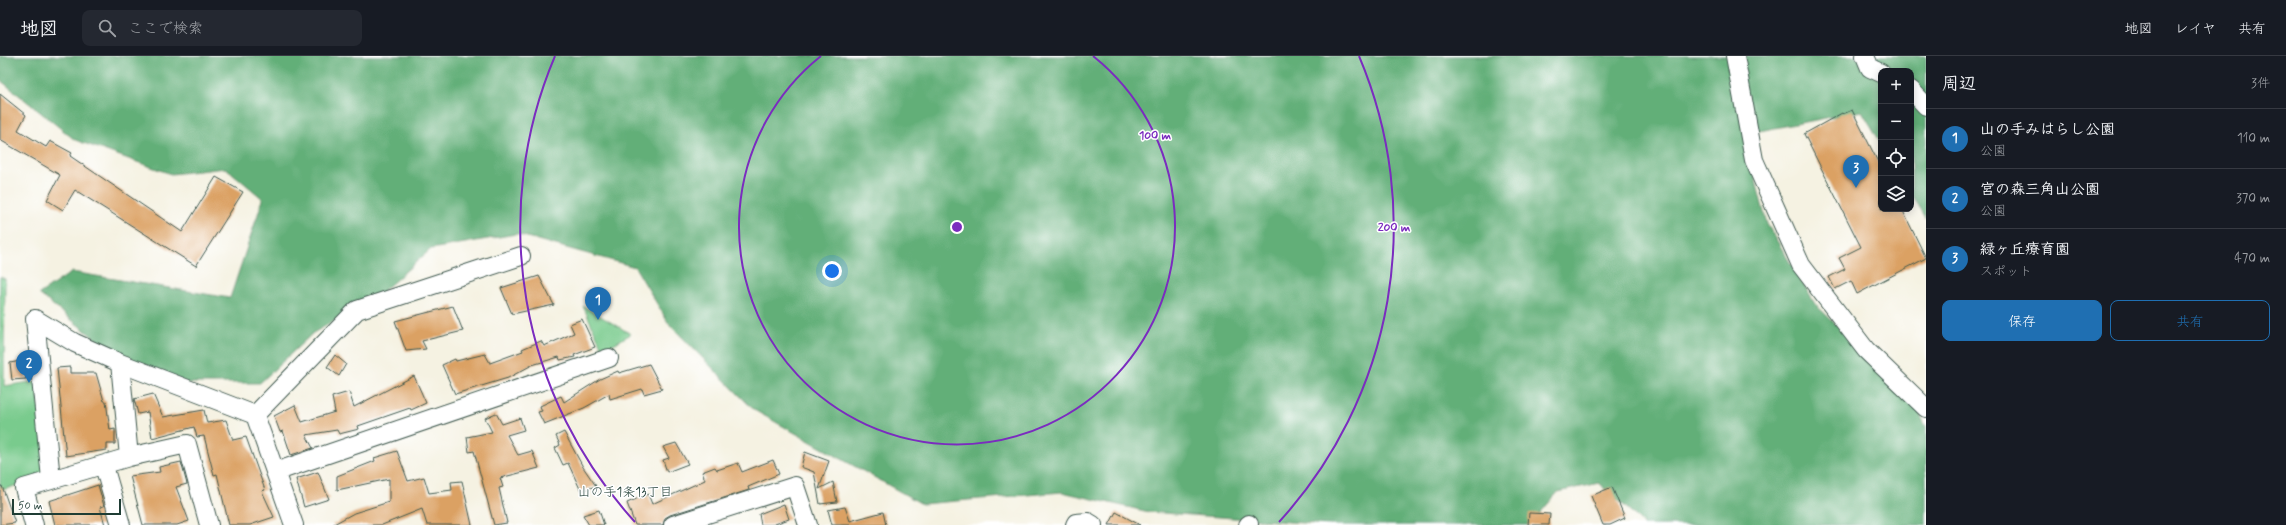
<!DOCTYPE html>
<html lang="ja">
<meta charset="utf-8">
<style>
body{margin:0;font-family:Mynerve,"Klee One",sans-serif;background:#242831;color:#f1f3f6}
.controls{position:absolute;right:12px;top:12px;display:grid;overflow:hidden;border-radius:8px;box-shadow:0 2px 10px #0003}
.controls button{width:36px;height:36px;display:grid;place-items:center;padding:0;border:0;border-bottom:1px solid #363941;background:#171b24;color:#f1f3f6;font:20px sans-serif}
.scale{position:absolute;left:12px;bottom:10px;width:109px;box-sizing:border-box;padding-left:4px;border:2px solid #1f3d34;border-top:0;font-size:11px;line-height:14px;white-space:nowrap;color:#1f3d34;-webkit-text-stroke:3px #fff;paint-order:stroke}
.you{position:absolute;left:832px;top:215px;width:14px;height:14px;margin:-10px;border:3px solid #fff;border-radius:50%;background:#1a73e8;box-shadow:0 0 0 6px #1a73e833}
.badge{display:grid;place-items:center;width:26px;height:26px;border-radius:50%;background:#1f6fb2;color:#fff;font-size:13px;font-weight:700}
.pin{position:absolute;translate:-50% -33px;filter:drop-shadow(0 1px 2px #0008)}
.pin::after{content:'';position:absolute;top:21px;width:14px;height:12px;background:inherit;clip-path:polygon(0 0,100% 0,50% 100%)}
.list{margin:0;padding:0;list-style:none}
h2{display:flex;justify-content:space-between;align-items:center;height:52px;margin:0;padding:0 16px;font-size:17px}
h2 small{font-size:13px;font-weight:400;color:#9ea1a6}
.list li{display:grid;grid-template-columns:26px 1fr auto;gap:12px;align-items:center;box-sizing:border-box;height:60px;padding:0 16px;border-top:1px solid #363941}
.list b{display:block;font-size:15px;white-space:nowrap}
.list p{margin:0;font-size:13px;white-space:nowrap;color:#9ea1a6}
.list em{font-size:13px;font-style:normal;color:#9ea1a6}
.actions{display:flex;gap:8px;padding:12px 16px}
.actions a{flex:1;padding:9px 0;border:1px solid #1f6fb2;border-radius:8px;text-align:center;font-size:14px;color:#1f6fb2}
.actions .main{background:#1f6fb2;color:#fff}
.icon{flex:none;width:22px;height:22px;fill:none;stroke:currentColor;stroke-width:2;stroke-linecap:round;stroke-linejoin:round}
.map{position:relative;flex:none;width:1926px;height:469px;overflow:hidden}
header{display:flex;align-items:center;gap:24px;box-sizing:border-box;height:56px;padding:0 20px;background:#171b24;border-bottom:1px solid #363941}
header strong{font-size:19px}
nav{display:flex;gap:22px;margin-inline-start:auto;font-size:14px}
.search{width:280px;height:36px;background:#242831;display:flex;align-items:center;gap:10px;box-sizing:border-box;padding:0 14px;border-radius:8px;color:#9ea1a6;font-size:15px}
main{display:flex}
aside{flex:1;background:#171b24}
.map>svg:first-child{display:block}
.green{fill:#79cb8d;stroke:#4c8460}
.forest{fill:#62af78;stroke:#407656}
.building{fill:#dba163}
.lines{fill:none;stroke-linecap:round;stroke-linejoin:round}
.minor-casing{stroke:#3f584e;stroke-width:20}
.minor{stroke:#fff;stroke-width:18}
.ring{fill:none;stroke:#7b2cbf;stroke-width:2}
.labels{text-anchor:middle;stroke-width:3;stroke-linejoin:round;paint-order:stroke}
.neighbourhood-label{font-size:13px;fill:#1f3d34;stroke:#fff}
.centre{fill:#7b2cbf;stroke:#fff;stroke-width:2}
.ring-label{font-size:12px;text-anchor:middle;font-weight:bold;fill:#7b2cbf;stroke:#fff;stroke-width:3;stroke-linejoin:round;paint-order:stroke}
</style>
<header>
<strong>地図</strong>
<div class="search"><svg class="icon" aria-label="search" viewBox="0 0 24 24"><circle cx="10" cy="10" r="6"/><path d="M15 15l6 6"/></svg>ここで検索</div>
<nav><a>地図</a><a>レイヤ</a><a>共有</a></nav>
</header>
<main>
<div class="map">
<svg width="1926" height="469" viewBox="0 0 1926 469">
<rect width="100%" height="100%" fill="#fff"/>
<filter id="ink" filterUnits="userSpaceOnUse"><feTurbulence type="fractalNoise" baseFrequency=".025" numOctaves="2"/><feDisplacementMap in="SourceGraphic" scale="8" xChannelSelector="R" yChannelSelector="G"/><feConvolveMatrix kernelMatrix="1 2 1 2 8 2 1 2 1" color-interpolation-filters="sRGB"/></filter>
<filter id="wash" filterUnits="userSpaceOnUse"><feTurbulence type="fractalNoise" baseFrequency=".012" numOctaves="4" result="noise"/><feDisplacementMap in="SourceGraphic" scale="16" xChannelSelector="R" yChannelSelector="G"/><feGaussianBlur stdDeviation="0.9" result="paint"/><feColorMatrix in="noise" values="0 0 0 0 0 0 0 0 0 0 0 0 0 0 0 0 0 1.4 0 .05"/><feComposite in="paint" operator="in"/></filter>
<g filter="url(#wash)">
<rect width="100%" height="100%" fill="#f5f2e2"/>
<path class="green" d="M0,221L5,223L4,330L37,325L47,419L0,435Z
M583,250L631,278L603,294Z"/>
<path class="forest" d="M0,0H1926V162L1911,137V15H1881V87L1862,55L1744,78L1767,168L1815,248L1849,281L1908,332L1926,371V469H1643L1640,464L1599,427L1558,436L1530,469H1331L1149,456L1062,436L922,448L754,354L669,268L635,211L516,178L431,193L374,243L313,277L260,327H187L113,297L39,238L72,216L230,242L263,143L226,112L171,118L75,84L0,24Z"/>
<g id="blocks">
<path class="building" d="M0,38L26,59L18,74L46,91L50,85L72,97L70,100L182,176L216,121L243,136L196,210L75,134L63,154L47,144L60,119L0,84Z
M1852,54L1881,112V153H1902L1926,202L1857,238L1851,225L1835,233L1829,221L1845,213L1839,202L1861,191L1804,78L1842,57L1843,58Z
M539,220L554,249L512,258L501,232Z
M453,250L463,275L422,285L426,293L406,295L395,265Z
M582,263L595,291L574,299L575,301L560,304L559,301L532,309L508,322L455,338L442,309L455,303L456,305L485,298L490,307L523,295L522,293L541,285L544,290L574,277L570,268Z
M335,299L346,308L339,320L327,311Z
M26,304V323L12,324L10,307Z
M649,308L662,333L644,338L642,333L610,343L609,338L584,352L544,368L538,356L542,355L540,350L561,340L564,346L600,323L618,315L619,317Z
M70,311V317H96L104,345H106L110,374L115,373V388H107V394L66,400L57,312Z
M414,320L426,347L411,354L410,352L358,370L359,373L339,378L337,374L306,379L313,392L291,399L283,375L280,376L274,360L295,349L302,366L335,356L332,341L349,336L354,351Z
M153,338L163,361L204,354L207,367L226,364L233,384L246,381L265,434L262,435L274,461L250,469H229L217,418L214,419L204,380L197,381L194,371L152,382L148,356L138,358L134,343Z
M496,357L502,368L520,362L524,374L507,379L518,399L532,395L539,412L500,422L503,431L499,432L507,467L494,469L474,395L469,396L467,381L492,376L485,362Z
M564,376L583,411L596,430L581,435L568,407L563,409L555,392L560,389L556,380Z
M676,387L688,408L667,416L663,404L669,402L663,391Z
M397,395L408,425L424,421L429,437L452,434L451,426L462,425L472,469H427L422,453L382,469H332L354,457L389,446V423L337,434V420L375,405L374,402Z
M805,396L829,405L819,433L833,426L837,446L820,448L814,416L801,411Z
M773,404L779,418L748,431L749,434L670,459L665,462L663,469H635L627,447L648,438L652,448L705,424L702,416L715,411L717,414L738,407L742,416Z
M181,406L187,428L176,431L189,465L177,469H143L130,420L160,416L159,411Z
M318,416L329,443L304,451L296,423Z
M98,429L104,450L100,451L105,469H55L49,445Z
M0,430H2L15,467L0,469Z
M1612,431L1625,462L1610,469H1603L1591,440Z
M784,448L789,463L772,469H761L759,458Z
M845,451L850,465L883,456L886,469H832L828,454Z
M599,454L604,469H589L583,459Z
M1116,456L1140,469H1109Z
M1529,457L1550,458L1549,469H1528Z"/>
</g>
</g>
<g filter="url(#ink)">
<use href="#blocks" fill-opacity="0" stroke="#3f584e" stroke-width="1"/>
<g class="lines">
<defs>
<path id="minor" d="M1735,0L1754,104L1801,209L1866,294L1926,352
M1865,0L1870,12L1881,17
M1911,34L1926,50
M120,307L129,401
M255,359L357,254L521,200
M104,410L121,469
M275,416L609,302
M51,423L35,263L75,287L120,307L255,359L294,469
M34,469L24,432L129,401L187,388L209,469
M673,469L795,430L808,469
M1075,469L1076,467L1088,466L1093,469
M1248,469L1249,468"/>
</defs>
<use href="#minor" class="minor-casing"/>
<use href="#minor" class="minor"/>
</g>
</g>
<g class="ring">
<path d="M1093 0A218 218 0 1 1 821 0"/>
<path d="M635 466A437 437 0 0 1 555 0M1359 0A437 437 0 0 1 1279 466"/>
</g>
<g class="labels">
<g class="neighbourhood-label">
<text x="625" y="440">山の手1条13丁目</text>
</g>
</g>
<circle cx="957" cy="171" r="6" class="centre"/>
<g class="ring-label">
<text x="1155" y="83">100 m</text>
<text x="1394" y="175">200 m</text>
</g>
</svg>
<div class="controls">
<button>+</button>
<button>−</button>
<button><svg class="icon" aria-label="locate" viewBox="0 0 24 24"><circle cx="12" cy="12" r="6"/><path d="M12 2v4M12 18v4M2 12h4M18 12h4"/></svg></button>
<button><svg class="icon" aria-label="layers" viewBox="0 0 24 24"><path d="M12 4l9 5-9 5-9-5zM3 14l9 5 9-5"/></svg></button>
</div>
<div class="scale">50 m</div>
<div class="you"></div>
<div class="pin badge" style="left:598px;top:264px">1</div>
<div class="pin badge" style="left:29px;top:327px">2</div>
<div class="pin badge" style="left:1856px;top:132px">3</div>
</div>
<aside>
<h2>周辺<small>3件</small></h2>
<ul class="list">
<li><span class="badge">1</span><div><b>山の手みはらし公園</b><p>公園</p></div><em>110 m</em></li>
<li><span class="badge">2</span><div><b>宮の森三角山公園</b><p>公園</p></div><em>370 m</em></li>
<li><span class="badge">3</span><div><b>緑ヶ丘療育園</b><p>スポット</p></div><em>470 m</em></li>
</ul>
<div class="actions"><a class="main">保存</a><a>共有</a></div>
</aside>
</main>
